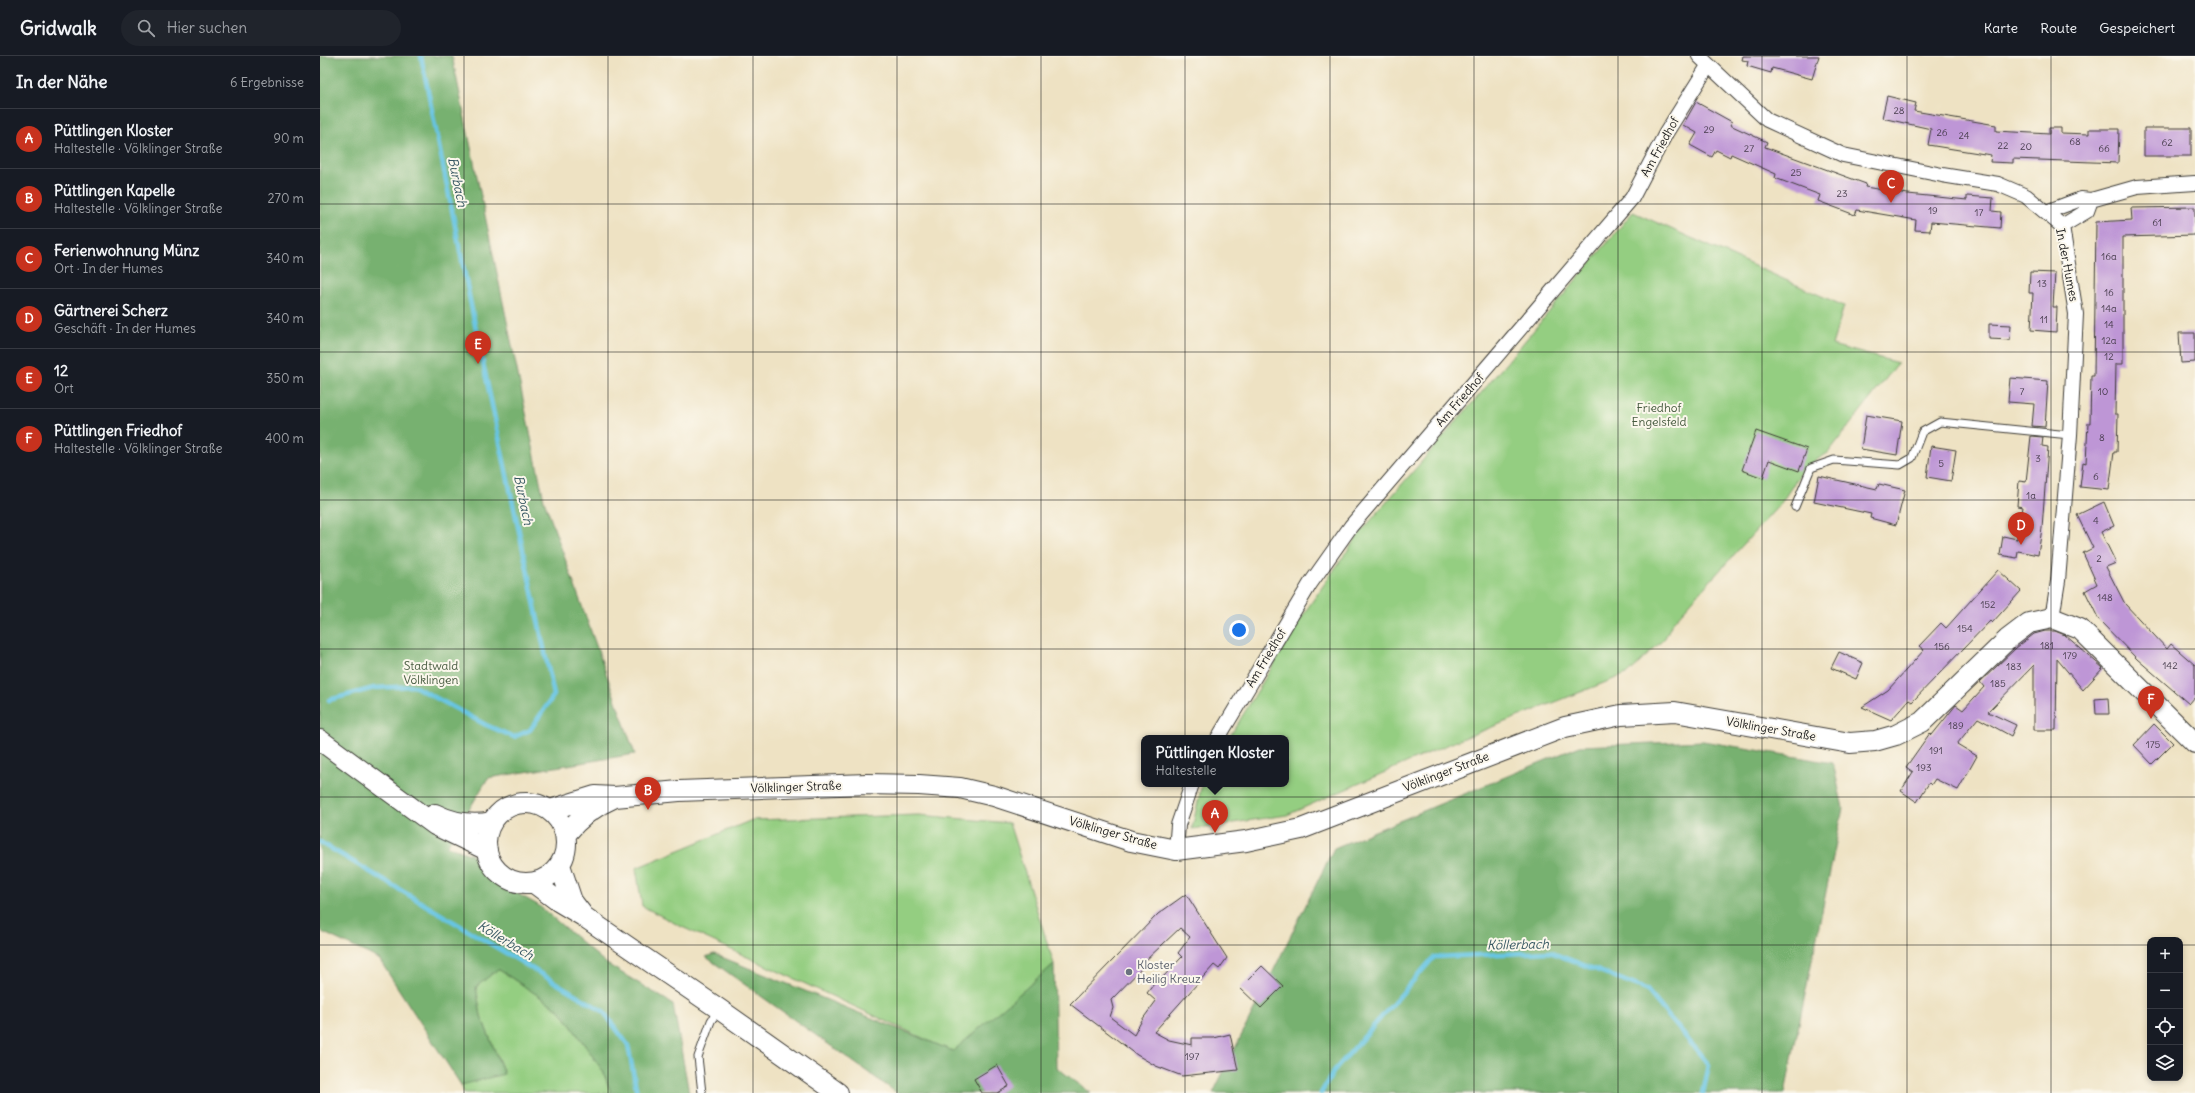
<!DOCTYPE html>
<html lang="de">
<meta charset="utf-8">
<style>
body{margin:0;font-family:Delius,sans-serif;background:#20242c;color:#f1f3f6}
.controls{position:absolute;right:12px;bottom:12px;display:grid;overflow:hidden;border-radius:8px;box-shadow:0 2px 6px #0003}
.controls button{width:36px;height:36px;display:grid;place-items:center;padding:0;border:0;border-bottom:1px solid #363941;background:#171b24;color:#f1f3f6;font:20px sans-serif}
.you{position:absolute;left:919px;top:574px;width:14px;height:14px;margin:-10px;border:3px solid #fff;border-radius:50%;background:#1a73e8;box-shadow:0 0 0 6px #1a73e833}
.badge{display:grid;place-items:center;width:26px;height:26px;border-radius:50%;background:#c8321e;color:#fff;font-size:13px;font-weight:700}
.pin{position:absolute;translate:-50% -33px;filter:drop-shadow(0 1px 2px #0008)}
.pin::after{content:'';position:absolute;top:21px;width:14px;height:12px;background:inherit;clip-path:polygon(0 0,100% 0,50% 100%)}
.popup{position:absolute;left:821px;top:679px;width:148px;height:52px;box-sizing:border-box;display:grid;place-content:center;border-radius:8px;background:#171b24;filter:drop-shadow(0 1px 3px #0005);font-size:13px;white-space:nowrap;color:#9ea1a6}
.popup b{font-size:15px;color:#f1f3f6}
.popup::after{content:'';position:absolute;left:50%;top:100%;margin-left:-8px;border:8px solid transparent;border-top-color:#171b24}
.list{margin:0;padding:0;list-style:none}
h2{display:flex;justify-content:space-between;align-items:center;height:52px;margin:0;padding:0 16px;font-size:17px}
h2 small{font-size:13px;font-weight:400;color:#9ea1a6}
.list li{display:grid;grid-template-columns:26px 1fr auto;gap:12px;align-items:center;box-sizing:border-box;height:60px;padding:0 16px;border-top:1px solid #363941}
.list b{display:block;font-size:15px;white-space:nowrap}
.list p{margin:0;font-size:13px;white-space:nowrap;color:#9ea1a6}
.list em{font-size:13px;font-style:normal;color:#9ea1a6}
.icon{flex:none;width:22px;height:22px;fill:none;stroke:currentColor;stroke-width:2;stroke-linecap:round;stroke-linejoin:round}
.map{position:relative;flex:none;width:1875px;height:1037px;overflow:hidden}
header{display:flex;align-items:center;gap:24px;box-sizing:border-box;height:56px;padding:0 20px;background:#171b24;border-bottom:1px solid #363941}
header strong{font-size:19px}
nav{display:flex;gap:22px;margin-inline-start:auto;font-size:14px}
.search{width:280px;height:36px;background:#20242c;display:flex;align-items:center;gap:10px;box-sizing:border-box;padding:0 14px;border-radius:22px;color:#9ea1a6;font-size:15px}
main{display:flex}
aside{flex:1;background:#171b24}
.map>svg:first-child{display:block}
.green{fill:#94ce81;stroke:#58754e}
.forest{fill:#77b16f;stroke:#4a6646}
.lines{fill:none;stroke-linecap:round;stroke-linejoin:round}
.stream{stroke:#66c5e4;stroke-width:4.5}
.building{fill:#be96d6;fill-rule:evenodd}
.lane-casing{stroke:#3c3a35;stroke-width:9}
.street-casing{stroke:#3c3a35;stroke-width:16}
.secondary-casing{stroke:#3c3a35;stroke-width:22}
.lane{stroke:#fff;stroke-width:7}
.street{stroke:#fff;stroke-width:14}
.secondary{stroke:#fff;stroke-width:20}
.grid{fill:none;stroke:#1c1c1c;stroke-width:1;stroke-opacity:0.55}
.worship-dot{fill:#6b7280;stroke:#fbf7ec;stroke-width:1.5}
.labels{text-anchor:middle;stroke-width:4;stroke-linejoin:round;paint-order:stroke}
.number-label{font-size:10px;fill:#443a4a}
.street-label{font-size:12px;fill:#1c1c1c;stroke:#fbf7ec}
.park-label{font-size:12px;fill:#465a3f;stroke:#fbf7ec}
.worship-label{font-size:12px;fill:#5b616d;stroke:#fbf7ec;text-anchor:start}
.water-label{font-size:13px;font-style:italic;fill:#365762;stroke:#fbf7ec}
</style>
<header>
<strong>Gridwalk</strong>
<div class="search"><svg class="icon" aria-label="search" viewBox="0 0 24 24"><circle cx="10" cy="10" r="6"/><path d="M15 15l6 6"/></svg>Hier suchen</div>
<nav><a>Karte</a><a>Route</a><a>Gespeichert</a></nav>
</header>
<main>
<aside>
<h2>In der Nähe<small>6 Ergebnisse</small></h2>
<ul class="list">
<li><span class="badge">A</span><div><b>Püttlingen Kloster</b><p>Haltestelle · Völklinger Straße</p></div><em>90 m</em></li>
<li><span class="badge">B</span><div><b>Püttlingen Kapelle</b><p>Haltestelle · Völklinger Straße</p></div><em>270 m</em></li>
<li><span class="badge">C</span><div><b>Ferienwohnung Münz</b><p>Ort · In der Humes</p></div><em>340 m</em></li>
<li><span class="badge">D</span><div><b>Gärtnerei Scherz</b><p>Geschäft · In der Humes</p></div><em>340 m</em></li>
<li><span class="badge">E</span><div><b>12</b><p>Ort</p></div><em>350 m</em></li>
<li><span class="badge">F</span><div><b>Püttlingen Friedhof</b><p>Haltestelle · Völklinger Straße</p></div><em>400 m</em></li>
</ul>
</aside>
<div class="map">
<svg width="1875" height="1037" viewBox="0 0 1875 1037">
<rect width="100%" height="100%" fill="#fbf7ec"/>
<filter id="ink" filterUnits="userSpaceOnUse"><feTurbulence type="fractalNoise" baseFrequency=".025" numOctaves="2"/><feDisplacementMap in="SourceGraphic" scale="8" xChannelSelector="R" yChannelSelector="G"/><feConvolveMatrix kernelMatrix="1 2 1 2 8 2 1 2 1" color-interpolation-filters="sRGB"/></filter>
<filter id="wash" filterUnits="userSpaceOnUse"><feTurbulence type="fractalNoise" baseFrequency=".012" numOctaves="4" result="noise"/><feDisplacementMap in="SourceGraphic" scale="16" xChannelSelector="R" yChannelSelector="G"/><feGaussianBlur stdDeviation="0.9" result="paint"/><feColorMatrix in="noise" values="0 0 0 0 0 0 0 0 0 0 0 0 0 0 0 0 0 1.4 0 .05"/><feComposite in="paint" operator="in"/></filter>
<g filter="url(#wash)">
<rect width="100%" height="100%" fill="#eee2c3"/>
<path class="green" d="M1313,156L1524,250L1512,289L1578,307L1508,397L1485,411L1461,447L1352,567L1345,582L1309,617L1134,686L967,759L872,773L882,728H966V682H909L987,553L1039,478L1161,337Z
M599,759L689,767L734,908L633,996L360,870L322,850L316,812L432,764Z
M178,913L240,954L283,1015L291,1037H144L141,1029L184,1017L161,960L156,931Z"/>
<path class="forest" d="M0,0H132L224,444L315,698L168,722L127,790L158,801L167,821L218,849L287,908L353,948L369,1037H291L283,1015L240,954L178,913L156,931L161,960L184,1018L141,1029L59,903L0,875Z
M1383,685L1513,707L1523,752L1465,1037H893L1014,792L1260,690Z
M394,898L633,995L734,908L736,1011L771,1037H577L386,901Z"/>
<g class="lines">
<path class="stream" d="M9,644L54,632L94,630L166,669L194,681L210,674L234,639L157,279L101,0
M0,786L283,955L308,989L317,1037
M1001,1037L1014,1015L1114,901L1230,896L1326,933L1389,1009L1383,1037"/>
</g>
<g id="blocks">
<path class="building" d="M1423,0H1499L1492,23L1452,12L1451,17L1427,10L1428,5L1422,4Z
M1567,40L1596,47L1594,55L1676,69V75L1729,78V72H1741V77L1769,78V73H1799L1798,107L1693,103V107L1670,106L1671,99L1608,89L1611,73L1562,62Z
M1376,46L1412,66L1410,69L1447,86L1445,91L1546,128L1545,131L1588,138L1647,144V140L1673,142L1672,155L1681,156L1680,172L1611,166L1610,175L1595,174L1596,164L1537,154L1535,159L1498,145L1500,139L1455,122L1456,118L1411,98L1410,101L1396,94L1392,101L1370,89L1377,77L1363,69Z
M1824,72H1871V100H1824Z
M1875,151V179L1803,181V308H1796L1795,358H1798L1797,396H1794L1789,434L1760,431L1763,406L1766,407L1768,367H1770L1771,320H1774L1776,166L1812,164L1811,152Z
M1710,216L1735,217L1733,251H1737L1736,276L1711,274L1713,237H1709Z
M1669,268L1691,269L1690,284L1669,283Z
M1859,277H1875V306L1861,307Z
M1690,322L1728,325L1725,371L1712,370L1714,348L1688,346Z
M1546,359L1582,365L1577,399L1541,393Z
M1436,375L1487,393L1479,415L1449,404L1443,422L1422,414Z
M1711,380L1723,381L1722,390L1728,391L1722,472L1718,499L1698,495L1697,502L1680,499L1683,480L1697,483L1703,451L1697,450L1699,425L1706,426Z
M1611,390L1636,394L1631,425L1607,421Z
M1499,420L1557,433L1559,428L1585,434L1576,469L1550,462L1551,458L1494,446Z
M1784,446L1794,470L1781,476L1796,507L1786,511L1805,548L1847,593L1851,588L1875,609V641L1869,648L1817,603L1779,564L1765,535L1777,528L1763,497L1773,492L1757,459Z
M1678,514L1701,535L1672,567L1670,565L1592,646L1589,644L1571,664L1542,651L1568,634L1604,594L1599,590L1621,567L1626,572Z
M1725,575H1735L1745,579L1783,612L1763,634L1737,603L1736,674H1714V609L1668,656L1696,669L1691,680L1658,662L1637,688L1657,700L1638,734L1615,723L1611,729L1609,727L1597,746L1581,735L1593,716L1586,711L1610,677L1612,679L1636,649L1643,654L1664,631L1660,626L1696,592L1714,578Z
M1519,596L1543,607L1536,623L1511,612Z
M1788,642L1789,658H1776L1775,643Z
M1834,668L1853,687L1832,708L1814,689Z
M866,838L907,902L899,913L894,909L834,976L849,984L872,989V982H894L910,978L918,1014L862,1020L836,1010L817,999L750,948L838,858ZM860,872L870,881L858,897L862,901L842,922L840,920L827,937L836,945L822,964L814,979L790,961L793,952L791,944L827,907L825,905Z
M942,910L963,930L941,952L920,932Z
M677,1009L689,1030L678,1037H662L654,1023Z"/>
</g>
</g>
<g filter="url(#ink)">
<use href="#blocks" fill-opacity="0" stroke="#3c3a35" stroke-width="1"/>
<g class="lines">
<defs>
<path id="lane" d="M1475,451L1491,412L1514,404L1580,409L1592,402L1602,376L1620,366L1750,379
M382,1037L378,1001L391,965L398,954"/>
<path id="street" d="M1379,0L1447,64L1523,99L1622,119L1678,128L1706,140L1742,170L1756,258L1750,379L1738,525L1732,562
M1726,156L1761,143L1771,144L1817,131L1875,127
M1742,170L1767,155L1771,144
M898,682L990,528L1031,470L1312,142L1346,77L1388,10
M856,794L858,769L872,728"/>
<path id="secondary" d="M0,684L115,769L167,794
M166 787a40 40 0 1 1 80 0a40 40 0 1 1-80 0Z
M230,754L275,740L295,741L359,735L547,728L599,729L640,732L674,740L811,785L856,794L926,785L981,773L1245,671L1301,659L1355,656L1530,687L1555,685L1576,679L1602,666L1688,583L1709,567L1732,562L1760,573L1875,687
M115,758C133,767 152,770 172,766
M246,778C259,762 274,750 293,742
M240,809L252,845L262,858
M214,827L238,845L263,860L399,953L518,1037"/>
</defs>
<use href="#lane" class="lane-casing"/>
<use href="#street" class="street-casing"/>
<use href="#secondary" class="secondary-casing"/>
<use href="#lane" class="lane"/>
<use href="#street" class="street"/>
<use href="#secondary" class="secondary"/>
</g>
</g>
<path class="grid" d="M144,0V1037M288,0V1037M433,0V1037M577,0V1037M721,0V1037M865,0V1037M1010,0V1037M1154,0V1037M1298,0V1037M1442,0V1037M1587,0V1037M1731,0V1037M0,148H1875M0,296H1875M0,444H1875M0,593H1875M0,741H1875M0,889H1830M1860,889H1875"/>
<circle class="worship-dot" cx="809" cy="916" r="4"/>
<g class="labels">
<g class="number-label">
<text x="1579" y="58">28</text>
<text x="1389" y="77">29</text>
<text x="1622" y="80">26</text>
<text x="1644" y="83">24</text>
<text x="1755" y="89">68</text>
<text x="1847" y="90">62</text>
<text x="1683" y="93">22</text>
<text x="1706" y="94">20</text>
<text x="1429" y="96">27</text>
<text x="1784" y="96">66</text>
<text x="1476" y="120">25</text>
<text x="1522" y="141">23</text>
<text x="1613" y="158">19</text>
<text x="1659" y="160">17</text>
<text x="1837" y="170">61</text>
<text x="1789" y="204">16a</text>
<text x="1722" y="231">13</text>
<text x="1789" y="240">16</text>
<text x="1789" y="256">14a</text>
<text x="1724" y="267">11</text>
<text x="1789" y="272">14</text>
<text x="1789" y="288">12a</text>
<text x="1789" y="304">12</text>
<text x="1702" y="339">7</text>
<text x="1783" y="339">10</text>
<text x="1782" y="385">8</text>
<text x="1718" y="406">3</text>
<text x="1621" y="411">5</text>
<text x="1776" y="424">6</text>
<text x="1711" y="443">1a</text>
<text x="1776" y="468">4</text>
<text x="1779" y="506">2</text>
<text x="1785" y="545">148</text>
<text x="1668" y="552">152</text>
<text x="1645" y="576">154</text>
<text x="1727" y="593">181</text>
<text x="1622" y="594">156</text>
<text x="1750" y="603">179</text>
<text x="1850" y="613">142</text>
<text x="1694" y="614">183</text>
<text x="1678" y="631">185</text>
<text x="1636" y="673">189</text>
<text x="1833" y="692">175</text>
<text x="1616" y="698">191</text>
<text x="1604" y="715">193</text>
<text x="872" y="1004">197</text>
</g>
<g class="street-label">
<text transform="translate(1340 91) rotate(-61)" y="4">Am Friedhof</text>
<text transform="translate(1747 209) rotate(79)" y="4">In der Humes</text>
<text transform="translate(1140 344) rotate(-49)" y="4">Am Friedhof</text>
<text transform="translate(946 602) rotate(-59)" y="4">Am Friedhof</text>
<text transform="translate(1451 673) rotate(10)" y="4">Völklinger Straße</text>
<text transform="translate(1126 716) rotate(-21)" y="4">Völklinger Straße</text>
<text transform="translate(476 731) rotate(-2)" y="4">Völklinger Straße</text>
<text transform="translate(793 777) rotate(16)" y="4">Völklinger Straße</text>
</g>
<g class="park-label">
<text x="1339" y="356">Friedhof<tspan x="1339" dy="14">Engelsfeld</tspan></text>
<text x="111" y="614">Stadtwald<tspan x="111" dy="14">Völklingen</tspan></text>
</g>
<g class="worship-label">
<text x="817" y="913">Kloster<tspan x="817" dy="14">Heilig Kreuz</tspan></text>
</g>
<g class="water-label">
<text transform="translate(138 126) rotate(78)" y="5">Burbach</text>
<text transform="translate(204 444) rotate(78)" y="5">Burbach</text>
<text transform="translate(186 884) rotate(31)" y="5">Köllerbach</text>
<text transform="translate(1198 888) rotate(-1)" y="5">Köllerbach</text>
</g>
</g>
</svg>
<div class="controls">
<button>+</button>
<button>−</button>
<button><svg class="icon" aria-label="locate" viewBox="0 0 24 24"><circle cx="12" cy="12" r="6"/><path d="M12 2v4M12 18v4M2 12h4M18 12h4"/></svg></button>
<button><svg class="icon" aria-label="layers" viewBox="0 0 24 24"><path d="M12 4l9 5-9 5-9-5zM3 14l9 5 9-5"/></svg></button>
</div>
<div class="you"></div>
<div class="pin badge" style="left:895px;top:777px">A</div>
<div class="popup"><b>Püttlingen Kloster</b>Haltestelle</div>
<div class="pin badge" style="left:328px;top:754px">B</div>
<div class="pin badge" style="left:1571px;top:147px">C</div>
<div class="pin badge" style="left:1701px;top:489px">D</div>
<div class="pin badge" style="left:158px;top:308px">E</div>
<div class="pin badge" style="left:1831px;top:663px">F</div>
</div>
</main>
